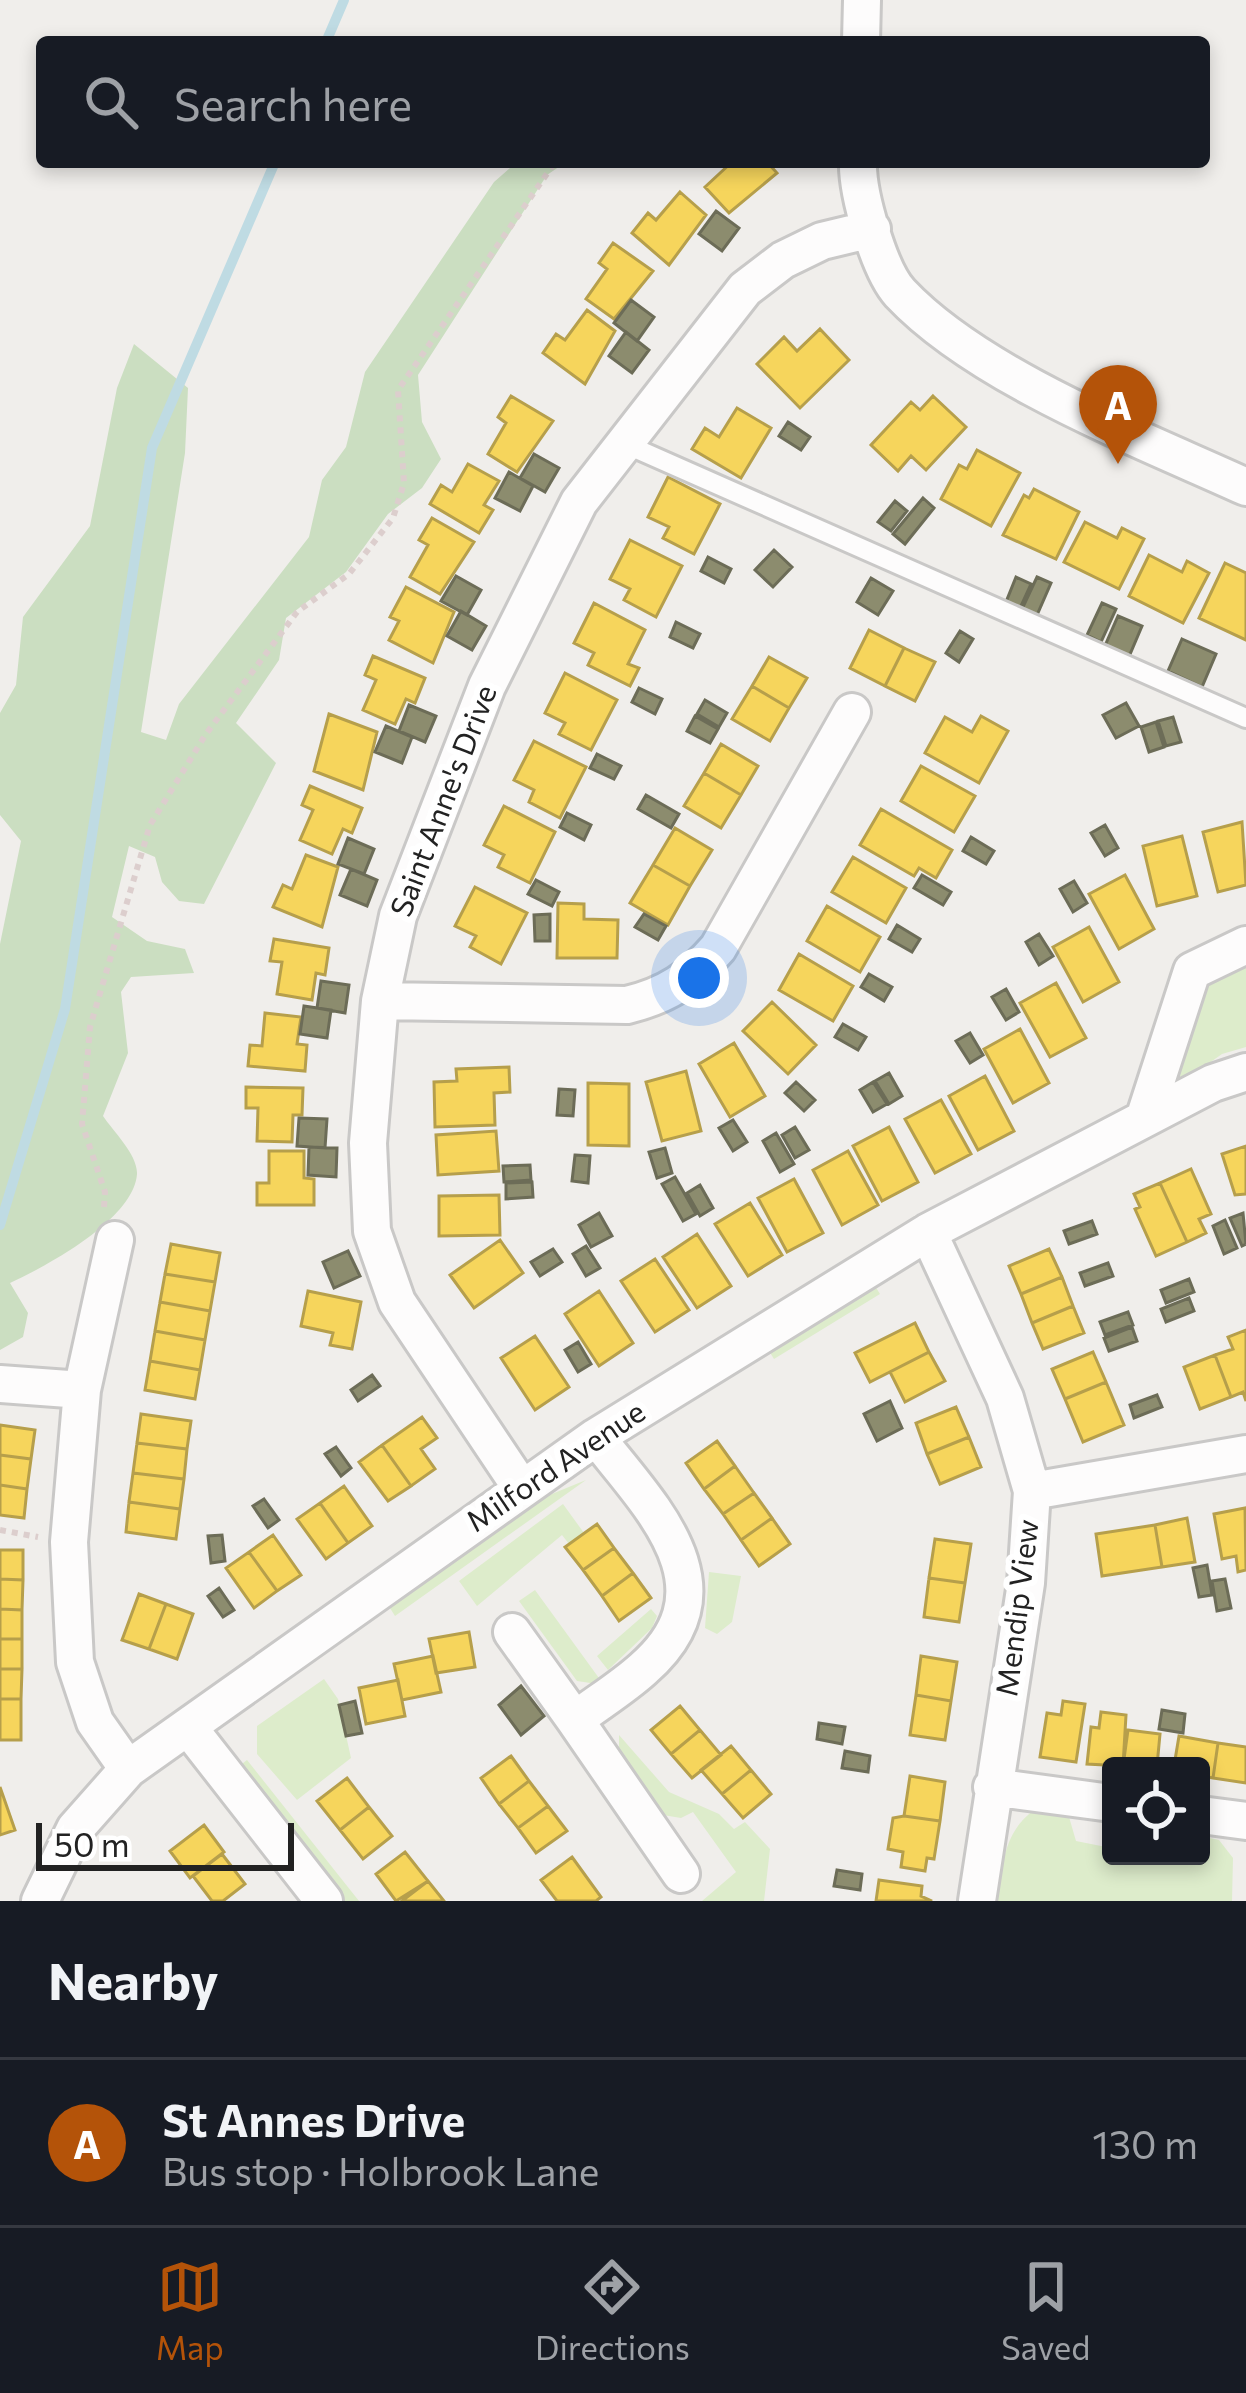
<!DOCTYPE html>
<meta charset="utf-8">
<style>
body{margin:0;font-family:Commissioner,sans-serif;background:#20242c;color:#f1f3f6}
.controls{position:absolute;right:36px;bottom:36px;display:grid;overflow:hidden;border-radius:12px;box-shadow:0 6px 18px #0003}
.controls button{width:108px;height:108px;display:grid;place-items:center;padding:0;border:0;border-bottom:3px solid #363941;background:#171b24;color:#f1f3f6;font:60px sans-serif}
.scale{position:absolute;left:36px;bottom:30px;width:258px;box-sizing:border-box;padding-left:12px;border:6px solid #222;border-top:0;font-size:33px;line-height:42px;white-space:nowrap;color:#222;-webkit-text-stroke:9px #fff;paint-order:stroke}
.you{position:absolute;left:699px;top:978px;width:42px;height:42px;margin:-30px;border:9px solid #fff;border-radius:50%;background:#1a73e8;box-shadow:0 0 0 18px #1a73e833}
.badge{display:grid;place-items:center;width:78px;height:78px;border-radius:50%;background:#b45309;color:#fff;font-size:39px;font-weight:700}
.pin{position:absolute;translate:-50% -99px;filter:drop-shadow(0 3px 6px #0008)}
.pin::after{content:'';position:absolute;top:63px;width:42px;height:36px;background:inherit;clip-path:polygon(0 0,100% 0,50% 100%)}
.list{margin:0;padding:0;list-style:none}
h2{display:flex;justify-content:space-between;align-items:center;height:156px;margin:0;padding:0 48px;font-size:51px}
h2 small{font-size:39px;font-weight:400;color:#9ea1a6}
.list li{display:grid;grid-template-columns:78px 1fr auto;gap:36px;align-items:center;box-sizing:border-box;height:168px;padding:0 48px;border-top:3px solid #363941}
.list b{display:block;font-size:45px;white-space:nowrap}
.list p{margin:0;font-size:39px;white-space:nowrap;color:#9ea1a6}
.list em{font-size:39px;font-style:normal;color:#9ea1a6}
.icon{flex:none;width:66px;height:66px;fill:none;stroke:currentColor;stroke-width:2;stroke-linecap:round;stroke-linejoin:round}
.map{position:relative;flex:none;width:1246px;height:1901px;overflow:hidden}
.search{position:absolute;background:#171b24;box-shadow:0 6px 18px #0003;left:36px;right:36px;top:36px;height:132px;display:flex;align-items:center;gap:30px;box-sizing:border-box;padding:0 42px;border-radius:12px;color:#9ea1a6;font-size:45px}
.sheet{height:324px;background:#171b24}
nav{display:flex;justify-content:space-around;align-items:center;box-sizing:border-box;height:168px;border-top:3px solid #363941;background:#171b24;font-size:33px;color:#9ea1a6}
nav a{display:grid;justify-items:center;gap:6px}
nav .on{color:#b45309}
.map>svg:first-child{display:block}
.grass{fill:#ddeccb}
.forest{fill:#cbdec1}
.homes{fill:#f6d55c;stroke:#b69f4b;stroke-width:3}
.industry{fill:#8c8c6e;stroke:#6c6c57;stroke-width:3}
.lines{fill:none;stroke-linecap:round;stroke-linejoin:round}
.stream{stroke:#bfdbe3;stroke-width:10}
.service-casing{stroke:#c9c8c7;stroke-width:24}
.minor-casing{stroke:#c9c8c7;stroke-width:42}
.path{stroke:#dccecd;stroke-width:6;stroke-dasharray:6 6;stroke-linecap:butt}
.service{stroke:#fdfcfc;stroke-width:18}
.minor{stroke:#fdfcfc;stroke-width:36}
.labels{text-anchor:middle;stroke-width:12;stroke-linejoin:round;paint-order:stroke}
.street-label{font-size:30px;fill:#222;stroke:#fff}
</style>
<div class="map">
<svg width="1246" height="1901" viewBox="0 0 1246 1901">
<rect width="100%" height="100%" fill="#f0eeeb"/>
<path class="grass" d="M1246,961V1047L1222,1054L1181,1083L1168,1078L1207,981Z
M875,1286L880,1294L774,1359L769,1351Z
M586,1480L395,1616L390,1608L542,1498Z
M563,1504L584,1533L569,1544L562,1535L477,1606L459,1581Z
M709,1572L741,1576L732,1622L717,1634L705,1628Z
M535,1590L604,1685L577,1681L519,1601Z
M651,1609L657,1616L652,1628L608,1670L597,1656Z
M324,1679L338,1699L351,1758L297,1800L257,1754V1726Z
M619,1735L669,1792L719,1814L734,1829L745,1822L770,1849L764,1901H702L736,1872L693,1812L681,1818L663,1815L619,1756Z
M247,1760L359,1901H335L233,1771Z
M1034,1810H1067L1076,1841L1111,1848V1856H1201V1836L1219,1840L1233,1858L1232,1901H997C1003,1865 1003,1833 1034,1810Z"/>
<path class="forest" d="M517,162H566L547,175L418,375L422,422L441,459L422,488L388,514L346,572L286,618L279,660L236,723L276,763L204,904L179,901L162,882L155,857L129,846L112,917L147,941L185,949L194,973L131,977L121,992L128,1053L103,1116C113,1131 138,1155 137,1174C134,1219 47,1266 10,1283L28,1313L23,1337L0,1350V944L21,841L0,815V713L16,685L23,617L90,526L117,388L134,344L188,388L185,453L141,732L166,740L179,704L309,537L322,480L346,447L365,372L494,182Z"/>
<path class="homes" d="M732,162H767L777,173L729,213L705,187Z
M680,192L706,215L669,265L632,233L648,213L656,220Z
M613,243L653,271L614,319L586,299L607,269L599,263Z
M587,310L615,331L585,384L543,353L556,334L565,340Z
M820,329L849,360L800,408L757,364L784,337L797,351Z
M511,396L553,421L517,472L488,454L506,423L498,417Z
M933,396L966,427L926,470L911,456L898,471L871,445L911,402L920,410Z
M737,408L771,428L741,478L692,449L705,428L719,437Z
M977,450L1020,473L991,526L941,499L959,465L967,469Z
M468,464L499,481L484,505L493,510L479,533L430,504L441,485L452,492Z
M668,477L720,504L694,554L663,538L669,527L648,517Z
M1034,489L1079,512L1056,559L1003,535L1024,495L1029,498Z
M432,518L474,542L440,594L410,577L428,545L419,540Z
M1085,522L1117,538L1122,528L1144,539L1119,589L1064,562Z
M630,540L682,566L656,617L624,600L630,589L610,579Z
M1149,555L1182,572L1187,561L1209,573L1183,623L1129,596Z
M1225,563L1246,573V640L1199,618Z
M406,587L454,612L433,663L389,640L399,621L390,617Z
M594,603L645,630L628,664L639,668L630,686L588,665L594,653L574,643Z
M869,630L904,648L885,686L850,668Z
M904,648L935,662L915,701L885,686Z
M373,656L425,678L415,703L406,699L395,724L363,710L376,680L365,675Z
M769,657L807,678L789,708L752,686Z
M565,673L617,700L591,750L559,734L565,723L545,713Z
M752,686L789,708L770,741L732,719Z
M329,714L377,732L363,790L314,771Z
M981,716L1008,731L979,783L925,753L945,717L972,732Z
M534,741L586,767L560,818L529,802L534,790L514,780Z
M721,744L758,766L741,795L704,773Z
M921,766L975,796L954,832L901,801Z
M704,773L741,795L721,828L684,806Z
M310,786L362,808L352,833L343,829L332,854L300,840L313,810L302,805Z
M504,806L555,832L530,883L498,867L504,855L484,845Z
M881,809L952,850L936,878L919,868L914,876L860,845Z
M1242,822L1246,885L1218,892L1203,832Z
M675,828L712,850L690,886L653,865Z
M1182,836L1197,896L1157,906L1143,846Z
M306,855L338,867L322,927L273,907L283,885L292,889Z
M853,857L906,888L886,923L832,892Z
M653,865L690,886L668,925L630,903Z
M1125,875L1154,929L1119,949L1089,894Z
M475,887L527,913L501,964L470,947L476,936L455,926Z
M558,903L584,904V919L618,920L617,958H557Z
M827,906L880,937L860,972L807,941Z
M1089,927L1119,982L1083,1002L1053,947Z
M274,939L329,948L325,975L316,973L312,1000L277,994L282,962L270,961Z
M799,954L853,986L833,1021L779,990Z
M1056,983L1086,1038L1050,1057L1020,1003Z
M772,1002L816,1045L788,1074L743,1031Z
M265,1013L301,1017L297,1044L307,1045L305,1071L248,1066L250,1045L262,1046Z
M1020,1029L1049,1083L1013,1103L984,1049Z
M734,1043L765,1096L730,1117L699,1064Z
M509,1067L510,1092L494,1093L495,1125L435,1127L434,1082L457,1081L456,1069Z
M686,1071L701,1131L662,1141L646,1082Z
M985,1076L1014,1131L978,1150L949,1096Z
M588,1083L629,1084V1146L588,1145Z
M246,1087L303,1088L302,1115H293L292,1142L257,1141L258,1108H246Z
M941,1100L971,1154L935,1173L905,1119Z
M889,1127L918,1182L882,1201L853,1146Z
M496,1131L499,1171L438,1175L436,1135Z
M1246,1146V1194L1235,1195L1222,1154Z
M269,1151H304V1178L314,1179V1205H257V1183H269Z
M848,1151L878,1205L842,1225L813,1170Z
M1191,1169L1211,1214L1199,1219L1206,1233L1187,1242L1160,1183Z
M794,1179L823,1233L787,1252L758,1198Z
M1160,1183L1187,1242L1156,1256L1135,1209L1140,1207L1134,1194Z
M499,1195L500,1235L439,1236V1196Z
M750,1203L782,1255L748,1276L715,1224Z
M697,1234L731,1286L697,1308L663,1257Z
M500,1240L523,1273L474,1308L450,1275Z
M171,1244L220,1253L215,1282L165,1274Z
M1049,1249L1062,1277L1021,1294L1009,1266Z
M655,1259L689,1310L655,1332L621,1281Z
M165,1274L215,1282L210,1311L160,1302Z
M1062,1277L1073,1306L1032,1323L1021,1294Z
M308,1291L361,1302L352,1349L330,1345L333,1333L301,1326Z
M599,1291L633,1343L599,1366L565,1314Z
M160,1302L210,1311L205,1340L155,1331Z
M1073,1306L1084,1333L1043,1349L1032,1323Z
M915,1323L929,1352L870,1382L855,1353Z
M1246,1330V1401L1243,1392L1231,1397L1215,1355L1233,1349L1228,1337Z
M155,1331L205,1340L200,1370L150,1361Z
M535,1336L569,1387L535,1410L501,1358Z
M929,1352L945,1381L905,1402L890,1372Z
M1093,1352L1106,1382L1065,1399L1052,1369Z
M1215,1355L1231,1397L1200,1409L1184,1367Z
M150,1361L200,1370L195,1399L145,1390Z
M1106,1382L1124,1425L1083,1442L1065,1399Z
M956,1407L969,1437L927,1454L916,1423Z
M141,1414L191,1421L187,1449L137,1443Z
M422,1417L437,1438L421,1449L435,1469L411,1486L382,1445Z
M0,1425L35,1430L31,1459L0,1455Z
M969,1437L981,1467L940,1484L927,1454Z
M717,1441L735,1466L704,1489L686,1463Z
M137,1443L187,1449L184,1479L133,1473Z
M382,1445L411,1486L388,1501L359,1462Z
M0,1455L31,1459L27,1489L0,1485Z
M735,1466L754,1493L723,1514L704,1489Z
M133,1473L184,1479L180,1509L129,1502Z
M0,1485L27,1489L24,1518L0,1515Z
M344,1486L372,1526L348,1543L320,1503Z
M754,1493L772,1518L741,1540L723,1514Z
M129,1502L180,1509L176,1539L126,1532Z
M320,1503L348,1543L326,1559L297,1519Z
M1245,1508L1246,1570L1238,1572L1236,1556L1222,1559L1214,1514Z
M772,1518L790,1544L759,1566L741,1540Z
M1187,1518L1195,1562L1162,1567L1155,1525Z
M597,1524L614,1548L583,1570L565,1547Z
M1155,1525L1162,1567L1102,1576L1096,1534Z
M273,1535L301,1575L277,1591L249,1552Z
M935,1539L971,1544L965,1583L929,1578Z
M614,1548L633,1573L602,1596L583,1570Z
M0,1550H23V1580L0,1579Z
M249,1552L277,1591L254,1608L226,1568Z
M633,1573L651,1598L619,1621L602,1596Z
M929,1578L965,1583L959,1622L924,1617Z
M0,1579L23,1580L22,1610L0,1609Z
M139,1594L166,1604L149,1649L122,1640Z
M166,1604L193,1614L177,1659L149,1649Z
M0,1609L22,1610V1639H0Z
M469,1632L475,1667L436,1673L429,1639Z
M0,1639H22V1669H0Z
M433,1656L441,1692L402,1700L394,1664Z
M921,1656L957,1662L951,1701L916,1695Z
M0,1669H22L21,1699H0Z
M398,1680L405,1716L366,1724L359,1688Z
M916,1695L951,1701L945,1740L910,1735Z
M0,1699H21V1740H0Z
M1063,1701L1085,1704L1076,1762L1040,1757L1047,1713L1061,1715Z
M680,1706L700,1730L671,1754L651,1730Z
M1101,1712L1126,1715L1123,1766L1087,1764L1091,1727L1099,1728Z
M700,1730L721,1755L692,1778L671,1754Z
M1128,1730L1160,1734L1157,1766H1123Z
M1179,1736L1218,1743L1213,1778L1201,1776V1766H1174Z
M1218,1743L1246,1747V1783L1213,1778Z
M731,1746L751,1770L722,1794L701,1770Z
M511,1756L529,1781L499,1804L481,1778Z
M751,1770L771,1794L743,1818L722,1794Z
M910,1776L945,1782L940,1821L904,1816Z
M347,1778L369,1807L340,1830L317,1801Z
M529,1781L548,1806L518,1828L499,1804Z
M0,1787L15,1830L0,1835Z
M548,1806L567,1831L536,1853L518,1828Z
M369,1807L392,1836L363,1859L340,1830Z
M904,1816L940,1821L934,1859L927,1858L925,1871L901,1867L903,1852L888,1849L893,1818Z
M204,1825L224,1852L190,1878L170,1851Z
M405,1852L428,1881L396,1901L376,1874Z
M222,1854L245,1884L223,1901H212L193,1876Z
M572,1857L601,1897L596,1901H557L541,1880Z
M879,1880L922,1886L921,1896L932,1901H876Z
M428,1881L444,1901H402Z"/>
<path class="industry" d="M716,211L739,228L722,251L699,234Z
M631,300L654,317L637,341L614,323Z
M626,332L649,350L632,373L609,356Z
M788,422L810,437L801,450L779,436Z
M534,454L559,468L545,492L520,478Z
M509,472L533,486L520,511L495,498Z
M923,498L934,508L905,544L893,534Z
M895,501L907,511L891,531L878,522Z
M774,550L792,567L773,587L755,570Z
M708,557L731,569L724,583L701,571Z
M456,576L481,590L467,615L441,601Z
M1016,577L1031,584L1020,608L1006,602Z
M1037,577L1051,583L1037,615L1022,609Z
M871,578L893,591L878,615L857,602Z
M1102,603L1116,609L1101,642L1087,635Z
M461,611L486,626L472,650L447,636Z
M1118,616L1142,626L1128,659L1104,648Z
M676,622L700,634L693,648L670,637Z
M960,631L973,639L959,662L946,653Z
M1182,639L1216,654L1202,687L1168,671Z
M639,688L662,699L655,714L632,702Z
M705,700L727,713L719,727L697,714Z
M1126,703L1139,726L1116,738L1103,715Z
M409,705L436,716L425,742L399,731Z
M695,716L718,729L710,743L687,731Z
M1173,717L1181,742L1166,746L1158,721Z
M1156,722L1164,747L1149,752L1141,727Z
M386,726L412,737L402,763L375,752Z
M597,754L621,766L614,779L590,768Z
M646,795L679,814L671,828L638,809Z
M567,813L591,825L584,840L560,827Z
M1105,825L1118,848L1105,856L1091,833Z
M971,837L994,851L986,864L963,851Z
M348,838L374,849L364,874L338,864Z
M351,869L377,880L367,906L340,895Z
M922,875L951,892L943,905L914,888Z
M536,880L559,892L552,906L528,894Z
M1074,881L1087,903L1073,912L1060,889Z
M550,914V941H535L534,915Z
M644,914L666,926L658,940L635,927Z
M897,925L920,939L912,952L889,939Z
M1039,934L1053,956L1039,965L1026,942Z
M869,974L892,987L884,1001L861,987Z
M321,981L349,985L345,1013L317,1008Z
M1006,989L1019,1012L1006,1020L992,997Z
M304,1006L331,1010L327,1038L300,1034Z
M843,1024L866,1037L858,1050L835,1037Z
M970,1033L983,1055L970,1063L956,1041Z
M889,1073L902,1096L889,1104L875,1081Z
M796,1082L815,1100L804,1111L785,1093Z
M873,1082L887,1104L873,1112L860,1090Z
M559,1089L575,1090L573,1116L557,1115Z
M299,1118L327,1119L325,1148L297,1146Z
M733,1120L747,1142L733,1151L719,1128Z
M795,1127L809,1150L795,1158L782,1135Z
M776,1133L794,1164L780,1172L763,1141Z
M309,1147L337,1148L336,1177L308,1175Z
M665,1148L672,1173L657,1178L649,1152Z
M575,1155L590,1156L588,1183L572,1181Z
M530,1165L531,1180L504,1182L503,1166Z
M675,1177L696,1214L683,1221L662,1184Z
M532,1182L533,1197L506,1199V1183Z
M700,1185L713,1208L700,1216L687,1193Z
M599,1213L612,1236L591,1247L579,1225Z
M1243,1213L1246,1244L1242,1246L1230,1218Z
M1225,1220L1237,1248L1224,1254L1213,1226Z
M1092,1221L1097,1234L1069,1244L1064,1231Z
M586,1246L600,1268L586,1276L573,1254Z
M553,1249L562,1262L540,1276L531,1262Z
M348,1251L360,1276L334,1288L323,1262Z
M1108,1263L1113,1276L1085,1286L1080,1273Z
M1189,1279L1194,1292L1166,1303L1161,1290Z
M1189,1298L1194,1311L1166,1322L1161,1309Z
M1128,1312L1133,1325L1105,1335L1100,1322Z
M1132,1327L1137,1341L1109,1351L1104,1338Z
M578,1342L591,1364L578,1372L565,1350Z
M372,1375L380,1386L358,1401L351,1390Z
M1157,1395L1162,1407L1134,1418L1130,1405Z
M890,1401L902,1428L877,1441L864,1414Z
M336,1447L351,1468L341,1476L325,1454Z
M264,1499L279,1520L268,1528L253,1506Z
M222,1535L225,1561L211,1563L208,1536Z
M1207,1565L1212,1595L1199,1597L1193,1568Z
M1225,1579L1231,1608L1217,1611L1212,1581Z
M219,1588L234,1610L223,1617L208,1596Z
M521,1686L544,1716L521,1735L499,1705Z
M355,1701L362,1733L346,1736L339,1705Z
M1162,1710L1185,1714L1183,1733L1159,1729Z
M819,1723L845,1727L842,1744L817,1739Z
M845,1751L870,1756L868,1772L842,1768Z
M837,1870L862,1874L860,1890L834,1886Z"/>
<g class="lines">
<path class="stream" d="M326,42L344,0
M0,1225L65,1009L152,448L275,162"/>
<defs>
<path id="service" d="M623,443L1246,718"/>
<path id="minor" d="M861,42L862,0
M858,162C857,193 879,270 900,293C979,377 1141,439 1246,487
M380,1001L627,1005C668,995 691,979 718,948L852,712
M1144,1119L1192,971L1246,945
M928,1232L1005,1398L1032,1491L1026,1583L977,1901
M115,1240L82,1390L69,1542L75,1662L95,1722L128,1769
M0,1384L82,1390
M596,1437C651,1507 736,1588 643,1669C622,1688 597,1703 575,1720L681,1874
M522,1489L397,1302L372,1231L368,1143L380,1001L398,916L487,686L579,502L745,289L783,260L822,241L872,229
M1032,1491L1246,1454
M512,1632L575,1720
M188,1727L324,1901
M992,1787L1111,1803
M1201,1815L1246,1821
M40,1901L75,1829L128,1769L596,1437L928,1232L1213,1083L1246,1072"/>
</defs>
<use href="#service" class="service-casing"/>
<use href="#minor" class="minor-casing"/>
<path class="path" d="M104,1207L105,1192L82,1124L90,1027L150,825L206,734L297,612L349,574L393,518L404,483L398,390L555,162
M0,1530L38,1537"/>
<use href="#service" class="service"/>
<use href="#minor" class="minor"/>
</g>
<g class="labels">
<g class="street-label">
<text transform="translate(444 801) rotate(-69)" y="10">Saint Anne's Drive</text>
<text transform="translate(556 1467) rotate(-34)" y="10">Milford Avenue</text>
<text transform="translate(1018 1608) rotate(-83)" y="10">Mendip View</text>
</g>
</g>
</svg>
<div class="controls">
<button><svg class="icon" aria-label="locate" viewBox="0 0 24 24"><circle cx="12" cy="12" r="6"/><path d="M12 2v4M12 18v4M2 12h4M18 12h4"/></svg></button>
</div>
<div class="scale">50 m</div>
<div class="you"></div>
<div class="pin badge" style="left:1118px;top:464px">A</div>
<div class="search"><svg class="icon" aria-label="search" viewBox="0 0 24 24"><circle cx="10" cy="10" r="6"/><path d="M15 15l6 6"/></svg>Search here</div>
</div>
<section class="sheet">
<h2>Nearby<small></small></h2>
<ul class="list">
<li><span class="badge">A</span><div><b>St Annes Drive</b><p>Bus stop · Holbrook Lane</p></div><em>130 m</em></li>
</ul>
</section>
<nav>
<a class="on"><svg class="icon" aria-label="map" viewBox="0 0 24 24"><path d="M3 6l6-2 6 2 6-2v14l-6 2-6-2-6 2zM9 4v14M15 6v14"/></svg>Map</a>
<a><svg class="icon" aria-label="directions" viewBox="0 0 24 24"><path d="M12 3l9 9-9 9-9-9zM9 14v-3h6M13 9l2 2-2 2"/></svg>Directions</a>
<a><svg class="icon" aria-label="saved" viewBox="0 0 24 24"><path d="M7 4h10v16l-5-4-5 4z"/></svg>Saved</a>
</nav>
